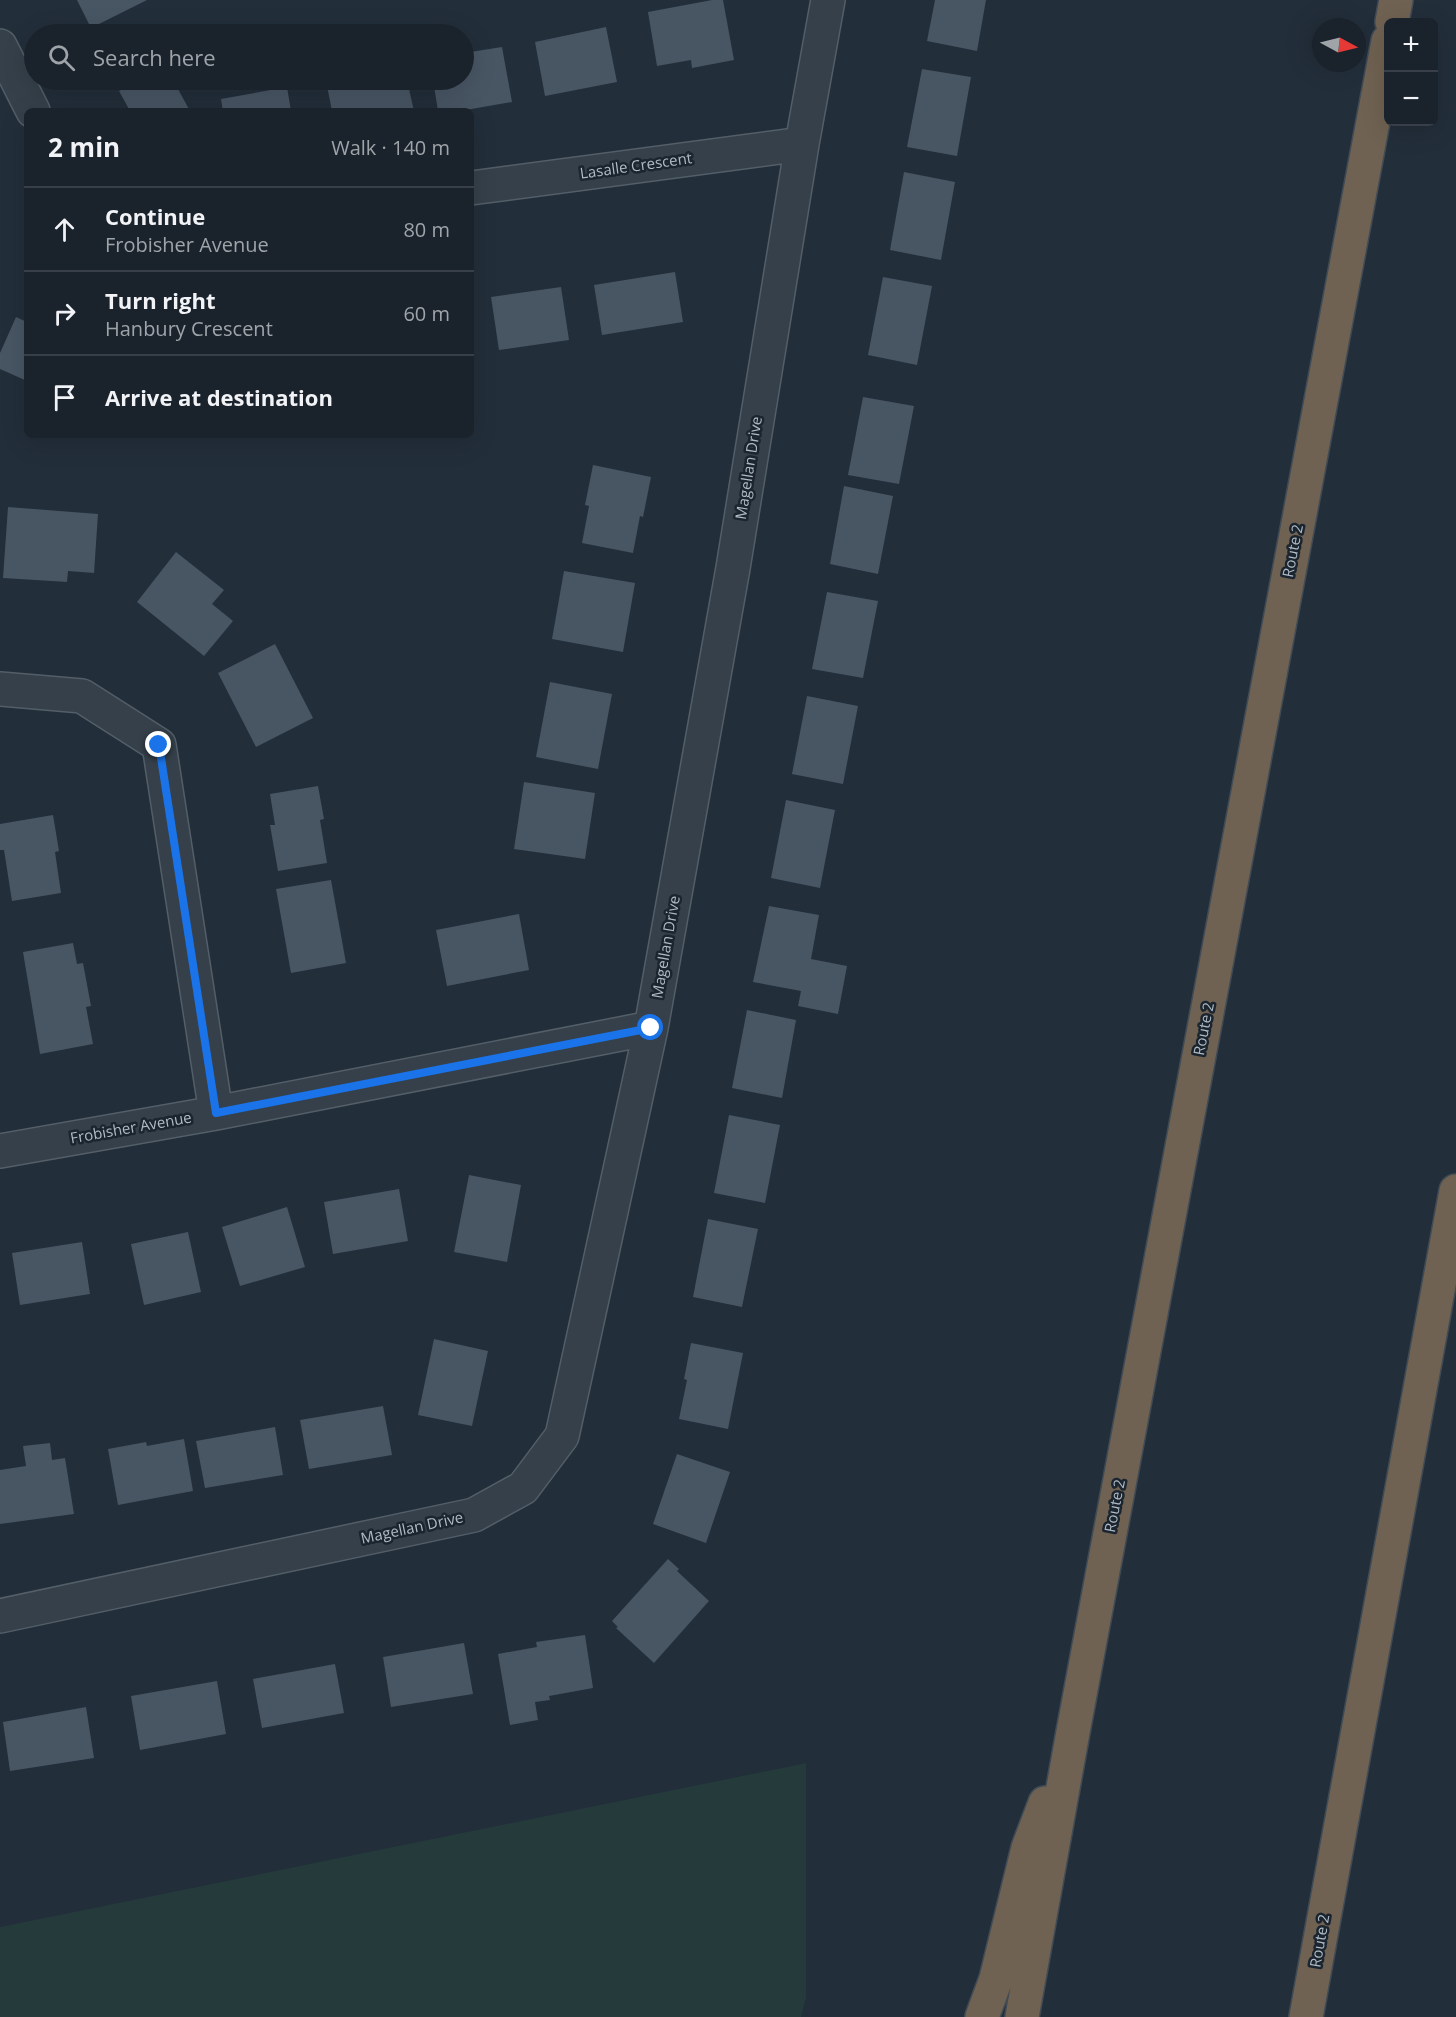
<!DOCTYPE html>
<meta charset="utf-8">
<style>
body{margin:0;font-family:"Open Sans",sans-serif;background:#272f38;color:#f1f3f6}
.controls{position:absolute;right:18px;top:18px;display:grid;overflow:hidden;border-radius:9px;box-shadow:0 6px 24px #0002}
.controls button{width:54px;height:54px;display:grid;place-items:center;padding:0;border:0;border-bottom:2px solid #383f48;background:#1a222c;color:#f1f3f6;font:30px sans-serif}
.compass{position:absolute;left:1312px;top:18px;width:54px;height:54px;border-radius:50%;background:#1a222c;box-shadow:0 6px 24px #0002;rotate:97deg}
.stop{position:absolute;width:18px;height:18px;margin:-14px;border:4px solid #1a73e8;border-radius:50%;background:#fff}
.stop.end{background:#1a73e8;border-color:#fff;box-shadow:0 2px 6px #0008}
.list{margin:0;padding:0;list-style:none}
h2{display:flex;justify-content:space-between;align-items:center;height:78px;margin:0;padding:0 24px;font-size:26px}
h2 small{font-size:20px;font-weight:400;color:#9fa4a9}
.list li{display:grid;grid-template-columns:39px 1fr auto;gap:18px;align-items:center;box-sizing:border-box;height:84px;padding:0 24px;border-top:2px solid #383f48}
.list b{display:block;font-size:22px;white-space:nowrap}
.list p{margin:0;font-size:20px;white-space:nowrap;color:#9fa4a9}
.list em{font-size:20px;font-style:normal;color:#9fa4a9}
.icon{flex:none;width:33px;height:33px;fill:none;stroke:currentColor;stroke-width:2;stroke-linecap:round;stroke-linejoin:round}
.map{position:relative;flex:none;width:1456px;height:2017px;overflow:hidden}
.search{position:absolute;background:#1a222c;box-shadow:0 6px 24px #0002;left:24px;top:24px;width:450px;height:66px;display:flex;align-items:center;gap:15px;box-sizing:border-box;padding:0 21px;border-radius:33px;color:#9fa4a9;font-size:22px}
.panel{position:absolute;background:#1a222c;box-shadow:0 6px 24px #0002;left:24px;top:108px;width:450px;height:330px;border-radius:9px}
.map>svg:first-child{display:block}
.green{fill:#243a3b}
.building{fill:#485563}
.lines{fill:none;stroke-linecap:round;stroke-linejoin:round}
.minor-casing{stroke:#535e68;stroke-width:36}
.highway-casing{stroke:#404b55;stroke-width:36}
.minor{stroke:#35404a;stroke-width:33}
.highway{stroke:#706252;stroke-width:33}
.route{stroke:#1a73e8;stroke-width:8}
.labels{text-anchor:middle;stroke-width:5;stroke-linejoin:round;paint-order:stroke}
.street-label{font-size:15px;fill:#b0bbc6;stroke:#1b252f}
</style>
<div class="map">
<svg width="1456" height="2017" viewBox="0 0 1456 2017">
<rect width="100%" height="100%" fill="#222e3a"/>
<path class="green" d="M806,1763V1998L801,2017H0V1927Z"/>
<path class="building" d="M77,0H147L91,28Z
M712,0H723L734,60L692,68L691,60L657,66L648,12Z
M935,0H986L977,51L927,41Z
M606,27L617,82L545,96L535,42Z
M502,47L512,102L460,111H438L433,80H464V53Z
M922,69L971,77L957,156L907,147Z
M141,80H173L190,111H130L119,91Z
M337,80H407L414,111H332L326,81Z
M287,87L291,111H223L221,99Z
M904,172L955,182L941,260L890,250Z
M675,272L683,322L602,335L594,285Z
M883,277L932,286L917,365L868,355Z
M561,287L569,340L499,350L491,297Z
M16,317L27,322V381L0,369V353Z
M863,397L914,406L899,484L848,475Z
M593,465L651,477L643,517L640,516L633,553L582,543L589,506L585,505Z
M844,486L893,496L878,574L830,564Z
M8,507L98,514L94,573L68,571L67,582L3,578Z
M176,552L224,590L212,604L233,621L204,656L137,602Z
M564,571L635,583L623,652L552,639Z
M827,592L878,601L863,678L812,669Z
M275,644L313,718L256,747L218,673Z
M550,682L612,694L598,769L536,757Z
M807,696L858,706L843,784L792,774Z
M524,782L595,793L585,859L514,849Z
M318,786L324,819L320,820L327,863L278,871L270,825H275L270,794Z
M786,800L835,810L820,888L771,878Z
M53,815L59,851L55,852L61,893L12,901L4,850H0V824Z
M331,880L346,963L291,973L276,889Z
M769,906L819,915L811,959L847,966L838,1014L798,1006L801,991L753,982Z
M519,914L529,970L447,986L436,930Z
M73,943L77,964L83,963L91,1006L86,1007L93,1044L40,1054L23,952Z
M747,1010L796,1020L782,1098L732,1088Z
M729,1115L780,1125L765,1203L714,1193Z
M469,1175L521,1185L507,1262L454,1252Z
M399,1189L408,1241L333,1254L324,1202Z
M287,1207L305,1267L240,1286L222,1227Z
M708,1219L758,1229L742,1307L693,1297Z
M188,1232L201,1292L144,1305L131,1244Z
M82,1242L90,1294L20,1305L12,1253Z
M434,1339L488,1351L472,1426L418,1415Z
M691,1343L743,1353L728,1429L679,1419L687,1380L684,1379Z
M383,1406L392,1455L309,1469L300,1420Z
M275,1427L283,1475L205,1488L196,1441Z
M184,1439L193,1491L118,1505L108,1449L146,1442L147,1446Z
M50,1443L52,1460L65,1458L74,1514L0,1524V1470L26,1466L23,1446Z
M677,1454L730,1472L706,1543L653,1524Z
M668,1559L679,1569L677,1571L709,1601L654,1663L616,1628L618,1627L612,1621Z
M585,1635L593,1688L549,1696L550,1700L535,1702L538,1720L510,1725L498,1654L537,1647L536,1642Z
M464,1643L473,1694L391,1707L383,1657Z
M335,1664L344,1713L262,1728L253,1679Z
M217,1681L226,1734L140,1750L131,1696Z
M86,1707L94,1758L10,1771L3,1722Z"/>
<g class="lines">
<defs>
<path id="minor" d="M0,46L33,111
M471,188L802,144
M0,689L82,696L159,745L216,1113
M0,1151L216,1113L651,1028
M0,1616L474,1515L523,1488L562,1436L651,1028L733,568L802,144L828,0"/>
<path id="highway" d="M1392,22L1396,0
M982,2017L996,1979L1028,1848L1045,1803
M1022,2017L1073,1732L1388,41
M1306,2017L1456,1191"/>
</defs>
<use href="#minor" class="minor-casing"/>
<use href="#highway" class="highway-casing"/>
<use href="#minor" class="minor"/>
<use href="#highway" class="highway"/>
</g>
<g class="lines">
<path class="route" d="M159,745L216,1113L651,1028"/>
</g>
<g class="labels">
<g class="street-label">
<text transform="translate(636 166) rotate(-8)" y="5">Lasalle Crescent</text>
<text transform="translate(749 468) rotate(-81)" y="5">Magellan Drive</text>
<text transform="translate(1293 551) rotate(-79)" y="5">Route 2</text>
<text transform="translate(666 947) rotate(-80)" y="5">Magellan Drive</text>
<text transform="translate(1204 1029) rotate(-79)" y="5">Route 2</text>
<text transform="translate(131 1128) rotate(-10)" y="5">Frobisher Avenue</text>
<text transform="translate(1115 1506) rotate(-79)" y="5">Route 2</text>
<text transform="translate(412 1528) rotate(-12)" y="5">Magellan Drive</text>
<text transform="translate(1320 1941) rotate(-80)" y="5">Route 2</text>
</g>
</g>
</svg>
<div class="controls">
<button>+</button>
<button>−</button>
</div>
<svg class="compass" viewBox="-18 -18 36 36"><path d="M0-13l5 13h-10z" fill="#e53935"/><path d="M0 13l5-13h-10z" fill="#9fa4a9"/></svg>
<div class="stop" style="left:651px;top:1028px"></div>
<div class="stop end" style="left:159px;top:745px"></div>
<div class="search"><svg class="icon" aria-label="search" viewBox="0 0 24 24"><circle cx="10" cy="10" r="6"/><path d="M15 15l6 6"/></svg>Search here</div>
<section class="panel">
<h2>2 min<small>Walk · 140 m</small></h2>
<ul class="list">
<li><svg class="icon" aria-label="ahead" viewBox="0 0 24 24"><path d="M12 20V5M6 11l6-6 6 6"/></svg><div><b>Continue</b><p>Frobisher Avenue</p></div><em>80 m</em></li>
<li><svg class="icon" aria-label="right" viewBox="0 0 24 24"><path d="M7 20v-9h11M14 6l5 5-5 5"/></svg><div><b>Turn right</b><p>Hanbury Crescent</p></div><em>60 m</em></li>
<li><svg class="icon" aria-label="arrive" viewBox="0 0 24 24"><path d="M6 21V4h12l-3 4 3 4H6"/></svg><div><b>Arrive at destination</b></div></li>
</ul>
</section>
</div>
